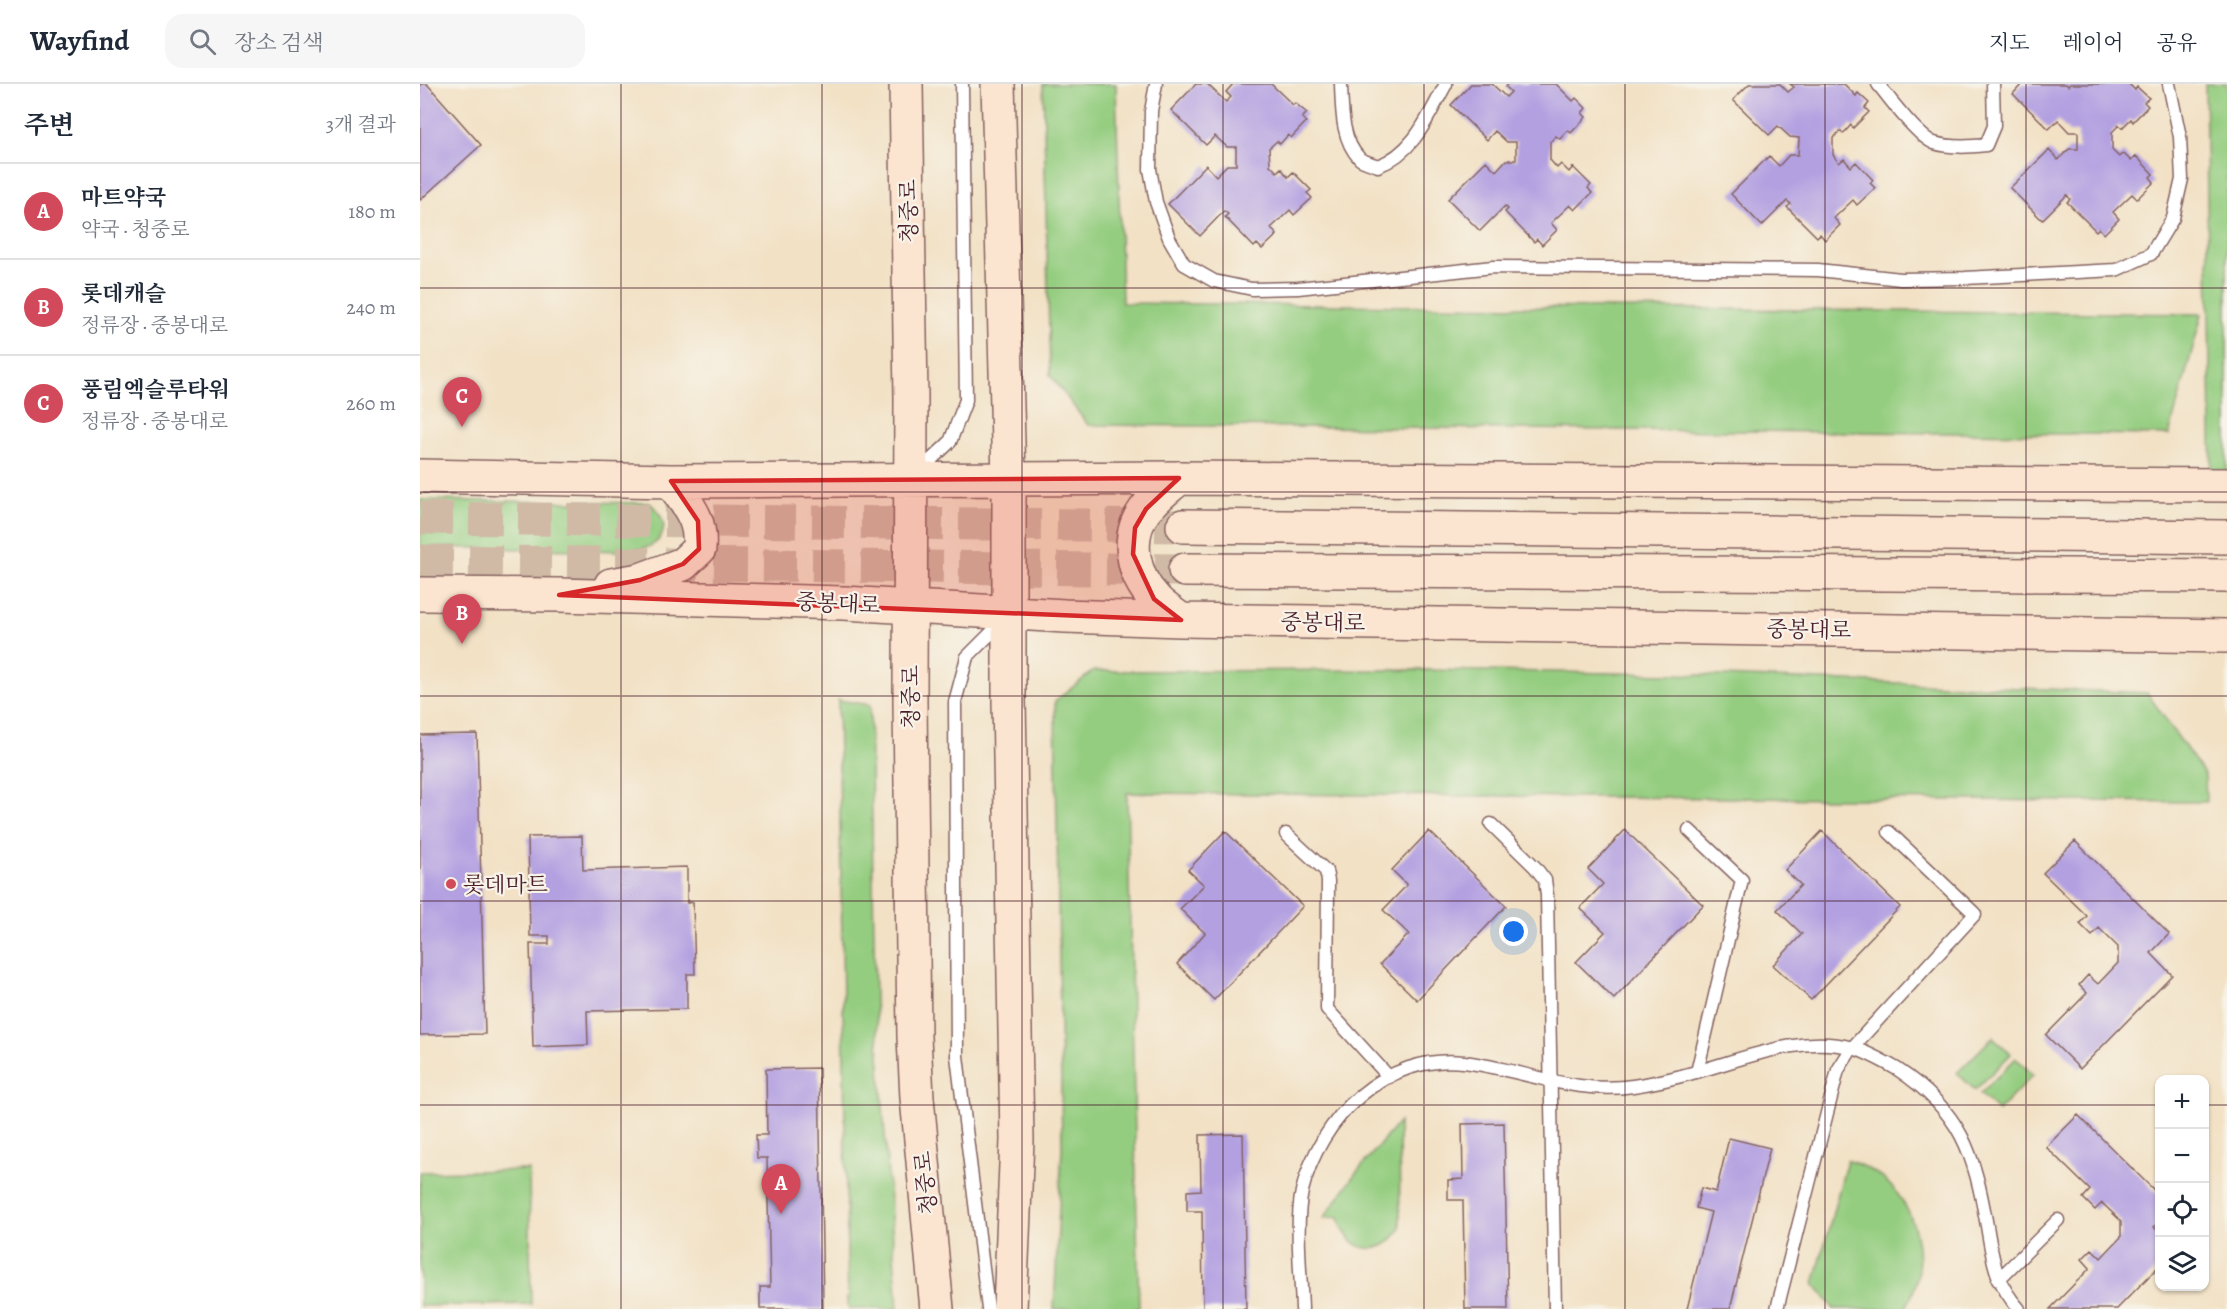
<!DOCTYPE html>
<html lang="ko">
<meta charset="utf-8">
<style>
body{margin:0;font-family:Alegreya,"Noto Serif KR",serif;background:#f6f6f7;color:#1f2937}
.controls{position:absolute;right:18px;bottom:18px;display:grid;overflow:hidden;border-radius:12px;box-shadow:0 2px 4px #0004}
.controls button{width:54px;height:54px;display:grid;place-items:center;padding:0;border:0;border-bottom:2px solid #e0e1e3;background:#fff;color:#1f2937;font:30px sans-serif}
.you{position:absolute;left:1094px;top:848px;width:21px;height:21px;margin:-15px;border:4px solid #fff;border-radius:50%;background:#1a73e8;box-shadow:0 0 0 9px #1a73e833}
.badge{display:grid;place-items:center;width:39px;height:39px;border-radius:50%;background:#d1495b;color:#fff;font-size:20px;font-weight:700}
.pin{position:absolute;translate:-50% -50px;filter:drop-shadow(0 2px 3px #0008)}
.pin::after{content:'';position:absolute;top:32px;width:21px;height:18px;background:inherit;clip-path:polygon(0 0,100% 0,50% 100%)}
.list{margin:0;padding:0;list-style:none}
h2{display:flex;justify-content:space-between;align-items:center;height:78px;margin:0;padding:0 24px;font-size:26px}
h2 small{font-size:20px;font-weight:400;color:#747a83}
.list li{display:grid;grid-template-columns:39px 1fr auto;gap:18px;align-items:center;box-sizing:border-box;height:96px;padding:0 24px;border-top:2px solid #e0e1e3}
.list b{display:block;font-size:22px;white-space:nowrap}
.list p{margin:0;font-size:20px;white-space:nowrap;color:#747a83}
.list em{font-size:20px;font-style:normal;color:#747a83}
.icon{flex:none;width:33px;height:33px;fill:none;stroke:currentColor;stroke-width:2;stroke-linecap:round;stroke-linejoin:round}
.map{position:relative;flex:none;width:1807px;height:1225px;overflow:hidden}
header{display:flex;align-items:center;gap:36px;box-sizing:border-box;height:84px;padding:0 30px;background:#fff;border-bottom:2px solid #e0e1e3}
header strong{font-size:28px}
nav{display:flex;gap:33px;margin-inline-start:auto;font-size:21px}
.search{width:420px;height:54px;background:#f6f6f7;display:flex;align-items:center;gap:15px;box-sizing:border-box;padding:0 21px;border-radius:18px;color:#747a83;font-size:22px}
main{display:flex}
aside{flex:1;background:#fff}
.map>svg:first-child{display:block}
.green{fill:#94cd80;stroke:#6f7656;stroke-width:1.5}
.building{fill:#b3a0e1}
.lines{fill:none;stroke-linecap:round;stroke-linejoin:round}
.secondary-tunnel{stroke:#d0baa6;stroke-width:33;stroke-dasharray:33 16;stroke-linecap:butt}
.lane-casing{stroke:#856361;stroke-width:15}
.secondary-casing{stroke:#856361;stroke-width:36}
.lane{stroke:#fff;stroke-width:12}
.secondary{stroke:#fce5d0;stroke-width:33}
.marked{fill:#d62828;fill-opacity:0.2;stroke:#d62828;stroke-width:4.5;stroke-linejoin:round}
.grid{fill:none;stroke:#4a1f2b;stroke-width:1.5;stroke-opacity:0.55}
.poi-dot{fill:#d1495b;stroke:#f7f3e8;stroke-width:2}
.labels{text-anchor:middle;stroke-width:4.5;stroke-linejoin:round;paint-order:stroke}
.street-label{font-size:22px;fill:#4a1f2b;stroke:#f7f3e8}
.poi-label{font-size:22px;fill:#4a1f2b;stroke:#f7f3e8;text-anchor:start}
</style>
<header>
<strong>Wayfind</strong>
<div class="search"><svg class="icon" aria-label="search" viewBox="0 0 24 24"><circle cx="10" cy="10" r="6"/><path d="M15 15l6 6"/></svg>장소 검색</div>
<nav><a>지도</a><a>레이어</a><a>공유</a></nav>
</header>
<main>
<aside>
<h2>주변<small>3개 결과</small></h2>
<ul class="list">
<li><span class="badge">A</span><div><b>마트약국</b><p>약국 · 청중로</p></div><em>180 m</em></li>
<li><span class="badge">B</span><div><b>롯데캐슬</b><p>정류장 · 중봉대로</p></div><em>240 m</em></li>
<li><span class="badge">C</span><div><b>풍림엑슬루타워</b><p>정류장 · 중봉대로</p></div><em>260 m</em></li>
</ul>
</aside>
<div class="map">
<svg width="1807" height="1225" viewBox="0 0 1807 1225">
<rect width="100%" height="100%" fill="#f7f3e8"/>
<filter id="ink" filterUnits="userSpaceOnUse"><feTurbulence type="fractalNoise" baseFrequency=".0167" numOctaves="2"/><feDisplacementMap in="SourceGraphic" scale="12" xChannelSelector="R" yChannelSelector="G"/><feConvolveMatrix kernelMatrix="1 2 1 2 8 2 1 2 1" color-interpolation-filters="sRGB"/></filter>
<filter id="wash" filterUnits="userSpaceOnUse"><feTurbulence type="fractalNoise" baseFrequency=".008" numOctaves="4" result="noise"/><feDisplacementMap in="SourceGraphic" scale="24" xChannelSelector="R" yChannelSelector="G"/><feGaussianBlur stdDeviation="1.35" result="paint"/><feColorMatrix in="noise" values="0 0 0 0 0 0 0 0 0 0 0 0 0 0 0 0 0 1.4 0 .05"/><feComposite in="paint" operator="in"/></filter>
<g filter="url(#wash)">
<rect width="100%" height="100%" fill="#f2e1c5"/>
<path class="green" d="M623,0H696L702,219L1782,230L1749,351L668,341L630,291Z
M1785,0H1807V399L1792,400Z
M0,416L230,419C256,443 242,464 210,467L0,463Z
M1004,586L1253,590L1727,609L1785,691L1786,718L707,709L719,1225H634L642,1064L635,617L673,587Z
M418,616L450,621L455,916L478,1225H428Z
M1573,953L1591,970L1555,1006L1537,989Z
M1596,974L1613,991L1578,1027L1560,1010Z
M979,1038L980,1145C975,1151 970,1159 962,1162C940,1171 923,1153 919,1133L904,1134L935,1090Z
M1427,1076C1441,1081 1456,1087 1467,1098C1500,1130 1509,1185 1485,1225H1414L1394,1200Z
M109,1086L111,1220L0,1222V1088Z"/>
<g id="blocks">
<path class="building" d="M0,0H7L61,61L0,116Z
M776,0H787L806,18L811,13L806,8L813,0H851L873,21L875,19L887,29L882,34L886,38L871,54L868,51L860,60L857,57L849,64L850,81L857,88L861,84L868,93L873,88L891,106L887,109L892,114L874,131L870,126L851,144L857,151L842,165L837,160L834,163L805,133L808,130L804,127L780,152L748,120L786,81L796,92L807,81H816V63H807L795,52L786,61L751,26Z
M1051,0H1072L1086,13L1091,8L1086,3L1088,0H1136L1153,17L1156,14L1166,24L1162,29L1166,33L1151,49L1148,46L1140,55L1136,52L1130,58V76L1137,84L1141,80L1149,88L1153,83L1171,101L1168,104L1172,109L1155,126L1150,121L1131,139L1137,146L1122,161L1117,155L1114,158L1085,128L1088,125L1085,122L1060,147L1028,115L1066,77L1076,87L1086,76H1096V58H1087L1075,47L1067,56L1031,21Z
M1329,0H1360L1368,8L1374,3L1370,0H1424L1436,12L1438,9L1449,19L1445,24L1449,28L1433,44L1431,41L1423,50L1420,47L1413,54V71L1419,79L1424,75L1431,83L1436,78L1453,96L1450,99L1455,104L1437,121L1433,116L1414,134L1420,141L1405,156L1400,150L1397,153L1367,123L1371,120L1367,117L1342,142L1311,110L1349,72L1359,82L1369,71H1378L1379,54L1370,53L1358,42L1349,51L1313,16Z
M1602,0H1646L1648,2L1650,0H1709L1715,6L1717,3L1729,14L1724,18L1728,22L1713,38L1711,35L1702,44L1699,41L1692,48V66L1699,73L1703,69L1711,77L1716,72L1733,90L1730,93L1734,98L1717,115L1712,110L1693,128L1699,135L1684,150L1679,144L1676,147L1647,118L1650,115L1647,111L1622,136L1590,104L1629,66L1638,76L1649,65H1658V48H1649L1638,36L1629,45L1593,10Z
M57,650L65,950L0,951V651Z
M1205,746L1283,821L1194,915L1156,878L1185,848L1160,824L1183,800L1168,785Z
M805,747L883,822L794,916L757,880L785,849L760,825L784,801L768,786Z
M1009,747L1086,822L997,916L960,880L989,850L963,826L987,801L972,786Z
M1402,747L1480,823L1391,916L1353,881L1382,850L1357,826L1381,801L1365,786Z
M162,752L163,786L267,783V819L273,818L275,890H267V925L167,927L168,961L113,963L110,860H129V852H110L108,753Z
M1655,757L1749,850L1731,869L1752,891L1660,985L1626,951L1667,909L1659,901L1668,891L1678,900L1698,879V863L1679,844L1672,852L1660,840L1667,832L1623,789Z
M399,984L403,1225H340V1203H350L347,1074H337L336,1051H347L346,985Z
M1658,1031L1740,1112V1138L1734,1143L1740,1149V1181L1697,1225H1630L1670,1184L1662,1175L1672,1165L1681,1174L1701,1153V1137L1682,1119L1675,1126L1663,1114L1670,1106L1626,1063Z
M1084,1039L1088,1225H1045L1043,1116H1028V1096L1043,1095L1042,1040Z
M823,1050L826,1225H783L782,1127H767V1107L781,1106L780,1051Z
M1309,1054L1350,1064L1310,1225H1267L1291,1128L1276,1124L1281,1104L1296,1108Z"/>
</g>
</g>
<g filter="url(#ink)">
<use href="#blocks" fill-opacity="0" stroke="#856361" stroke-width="1.5"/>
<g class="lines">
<path class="secondary-tunnel" d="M0,434L763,442
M0,477L765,486"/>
<defs>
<path id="lane" d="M736,0L731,27L730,85L736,118L749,154L764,180L794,197L832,205L878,204L1073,183L1398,186L1481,195L1545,194L1696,186L1731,170L1753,134L1762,95L1760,53L1749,0
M921,0C922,24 921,56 940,75C945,78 953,80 958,82C995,68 1008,32 1026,0
M1458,0C1469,14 1498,53 1514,59C1531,64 1548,63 1566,61L1574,42L1573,0
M497,389L530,358L546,316L542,0
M1071,740L1115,783L1125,796L1127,811L1135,1225
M1269,746L1322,796L1277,988
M866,750L906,787L908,797L907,925L969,993
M1578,1196L1638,1136
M568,1225L537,972L535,618L547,573L583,537
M882,1225C881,1190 875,1141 882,1107C899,1034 966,969 1044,978C1101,985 1154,1011 1213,1002C1234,999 1255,994 1276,988C1326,974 1381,950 1433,964C1449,969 1463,977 1477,985C1542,1028 1554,1069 1567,1142C1573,1177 1575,1198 1599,1225
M1357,1225L1418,986L1432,964L1555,830L1469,748"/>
<path id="secondary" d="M486,0L491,313L490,618L494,953L497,1014L517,1225
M578,0L589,394V617L597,1056L590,1225
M0,392L251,397L759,394L1807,401
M759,394C748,404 734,414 725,426C705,453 712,491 735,515C742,523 752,529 761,536
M763,442L1807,453
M765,486L1807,492
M191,501L220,496L263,480L279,465C282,434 267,421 251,397
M0,510L139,511L424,519L645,532L761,536L1807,552"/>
</defs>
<use href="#lane" class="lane-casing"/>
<use href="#secondary" class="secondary-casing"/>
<use href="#lane" class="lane"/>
<use href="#secondary" class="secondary"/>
</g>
</g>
<path class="marked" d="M759,394L726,425L715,444L713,470L734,515L761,536L139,511L220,496L263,480L279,465L278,437L251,397Z"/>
<path class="grid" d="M201,0V1225M402,0V1225M602,0V1225M803,0V1225M1004,0V1225M1205,0V1225M1405,0V1225M1606,0V1225M0,204H1807M0,408H1807M0,612H1807M0,817H1807M0,1021H1740M1784,1021H1807"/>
<circle class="poi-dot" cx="31" cy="800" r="6"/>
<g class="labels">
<g class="street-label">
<text transform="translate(488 127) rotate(-91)" y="8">청중로</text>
<text transform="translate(418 519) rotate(3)" y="8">중봉대로</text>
<text transform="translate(903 538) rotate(1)" y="8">중봉대로</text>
<text transform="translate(1389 545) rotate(1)" y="8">중봉대로</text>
<text transform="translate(490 613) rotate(-90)" y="8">청중로</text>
<text transform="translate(505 1099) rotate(-96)" y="8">청중로</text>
</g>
<g class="poi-label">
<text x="43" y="808">롯데마트</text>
</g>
</g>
</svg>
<div class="controls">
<button>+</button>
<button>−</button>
<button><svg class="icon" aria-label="locate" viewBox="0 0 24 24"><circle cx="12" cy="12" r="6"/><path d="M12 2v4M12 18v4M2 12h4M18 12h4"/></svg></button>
<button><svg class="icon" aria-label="layers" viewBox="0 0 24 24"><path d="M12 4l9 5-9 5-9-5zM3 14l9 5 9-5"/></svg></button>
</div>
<div class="you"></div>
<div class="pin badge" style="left:361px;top:1130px">A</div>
<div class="pin badge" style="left:42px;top:560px">B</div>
<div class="pin badge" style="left:42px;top:343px">C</div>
</div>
</main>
